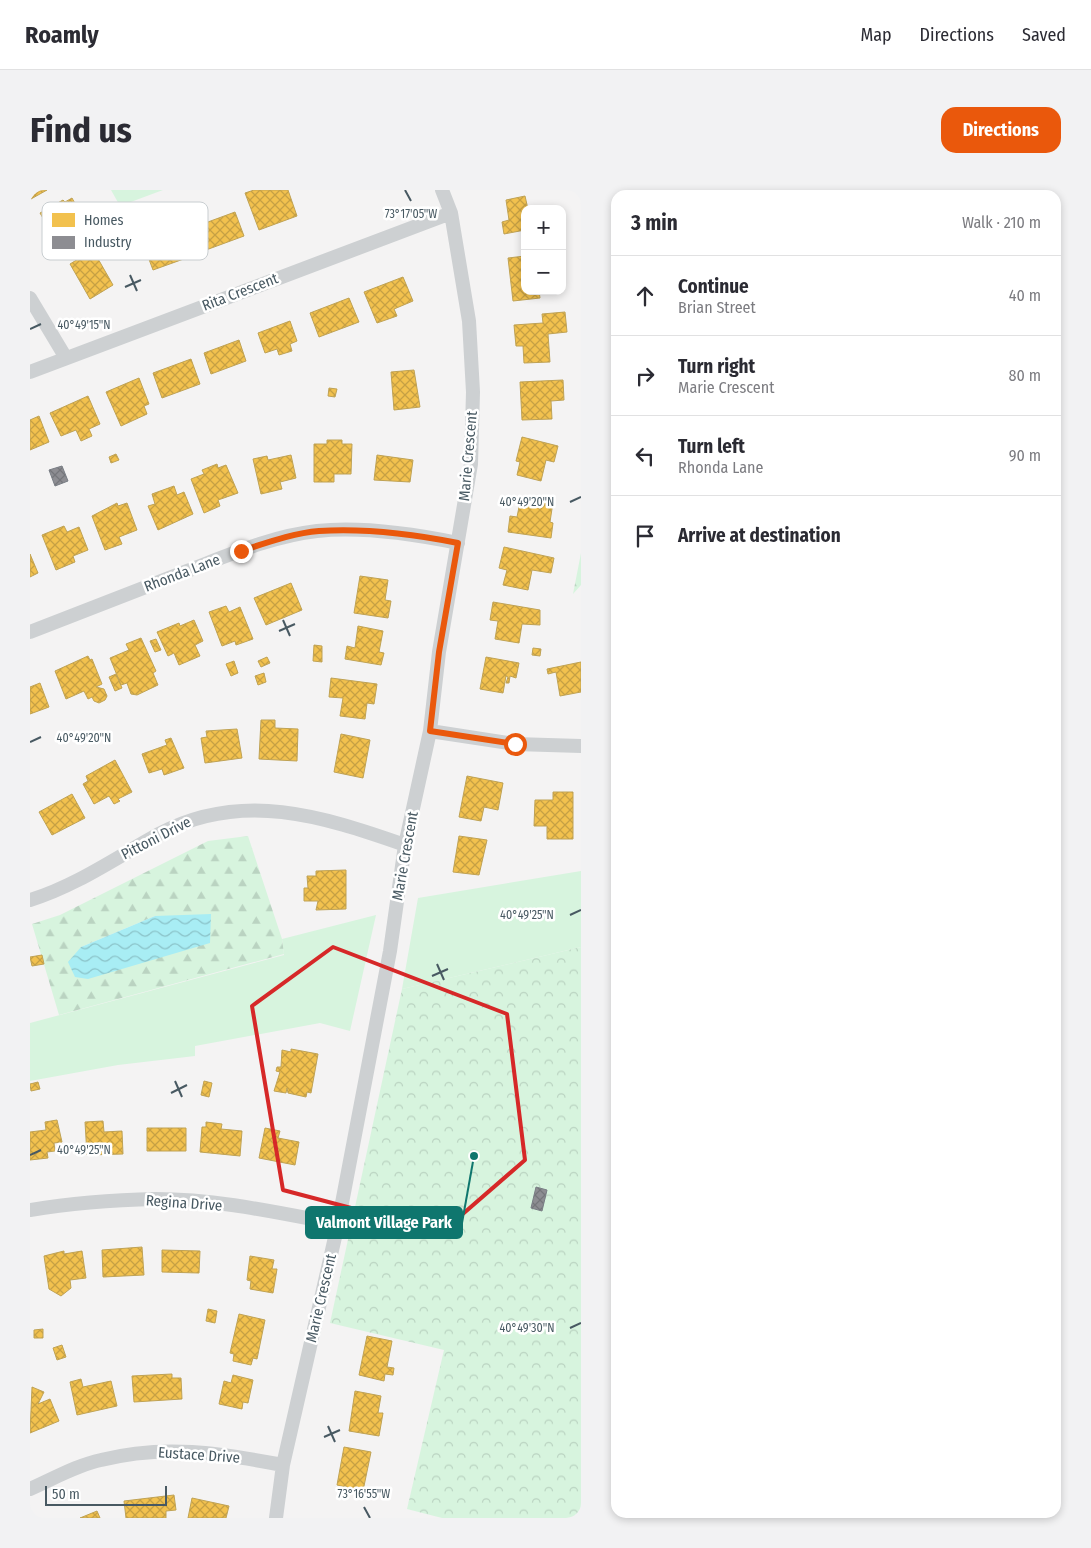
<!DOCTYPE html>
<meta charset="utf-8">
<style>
body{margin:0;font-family:"Fira Sans Condensed",sans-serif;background:#f2f2f3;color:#2b2b33}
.controls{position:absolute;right:15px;top:15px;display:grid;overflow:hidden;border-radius:10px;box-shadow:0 2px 8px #0003}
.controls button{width:45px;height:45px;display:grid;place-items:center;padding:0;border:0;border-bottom:1px solid #e1e1e2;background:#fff;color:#2b2b33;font:25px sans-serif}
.scale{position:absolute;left:15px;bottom:12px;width:122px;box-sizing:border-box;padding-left:5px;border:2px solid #485962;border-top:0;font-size:14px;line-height:18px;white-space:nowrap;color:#485962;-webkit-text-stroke:4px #fff;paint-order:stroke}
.stop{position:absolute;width:15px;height:15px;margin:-11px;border:4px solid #ea580c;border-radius:50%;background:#fff}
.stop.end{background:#ea580c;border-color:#fff;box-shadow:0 1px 5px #0008}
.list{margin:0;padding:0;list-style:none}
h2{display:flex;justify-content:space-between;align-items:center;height:65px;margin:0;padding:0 20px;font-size:21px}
h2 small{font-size:16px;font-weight:400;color:#7c7c81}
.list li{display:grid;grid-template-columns:32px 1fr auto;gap:15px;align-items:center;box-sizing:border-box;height:80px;padding:0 20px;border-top:1px solid #e1e1e2}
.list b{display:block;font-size:19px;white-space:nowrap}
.list p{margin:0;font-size:16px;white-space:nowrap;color:#7c7c81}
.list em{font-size:16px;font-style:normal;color:#7c7c81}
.icon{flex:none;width:28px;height:28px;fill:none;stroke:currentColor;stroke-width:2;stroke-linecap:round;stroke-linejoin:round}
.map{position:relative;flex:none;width:551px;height:1328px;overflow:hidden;border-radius:15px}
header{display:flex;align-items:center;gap:30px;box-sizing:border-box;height:70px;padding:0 25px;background:#fff;border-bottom:1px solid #e1e1e2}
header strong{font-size:24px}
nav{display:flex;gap:28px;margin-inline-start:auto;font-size:18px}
.intro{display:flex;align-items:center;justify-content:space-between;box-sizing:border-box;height:120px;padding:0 30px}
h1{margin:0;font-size:35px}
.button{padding:12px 22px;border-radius:15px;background:#ea580c;color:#fff;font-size:18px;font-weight:700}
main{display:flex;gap:30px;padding:0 30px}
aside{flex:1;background:#fff;border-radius:15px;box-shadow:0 2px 8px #0003}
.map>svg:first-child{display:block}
.green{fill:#d7f4de}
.forest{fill:url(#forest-firs);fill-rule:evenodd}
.park{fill:url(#park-crowns)}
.water{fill:url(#water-waves)}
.homes{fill:url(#homes-cross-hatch);stroke:#bfa254}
.industry{fill:url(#industry-cross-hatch);stroke:#787d84}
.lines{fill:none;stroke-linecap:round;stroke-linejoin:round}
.minor{stroke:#cdd0d2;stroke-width:14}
.route{stroke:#ea580c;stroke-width:6}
.marked{fill:none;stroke:#d62828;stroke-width:4;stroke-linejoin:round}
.ticks{fill:none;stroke:#485962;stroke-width:2}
.labels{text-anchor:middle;stroke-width:5;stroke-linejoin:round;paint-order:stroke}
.street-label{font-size:15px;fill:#485962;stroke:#fff}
.key{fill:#fff;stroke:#c8cdd0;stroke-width:1}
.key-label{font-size:14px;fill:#485962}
.ticks-label{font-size:12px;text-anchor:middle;fill:#485962;stroke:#fff;stroke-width:5;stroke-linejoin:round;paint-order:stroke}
.leader{fill:none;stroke:#0f766e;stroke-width:2}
.callout-dot{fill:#0f766e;stroke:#fff;stroke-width:2}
.callout{fill:#0f766e;stroke:#0f766e;stroke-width:2}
.callout-label{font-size:16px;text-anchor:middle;font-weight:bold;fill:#fff}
</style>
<header>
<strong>Roamly</strong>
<nav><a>Map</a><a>Directions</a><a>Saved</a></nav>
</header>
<div class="intro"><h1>Find us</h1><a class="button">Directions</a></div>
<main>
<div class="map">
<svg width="551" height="1328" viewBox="0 0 551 1328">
<defs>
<pattern id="forest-firs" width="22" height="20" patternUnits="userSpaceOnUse" patternTransform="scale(1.25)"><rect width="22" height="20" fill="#d7f4de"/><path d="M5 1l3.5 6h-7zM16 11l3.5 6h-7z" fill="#bad3c1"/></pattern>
<pattern id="park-crowns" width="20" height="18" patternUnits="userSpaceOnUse" patternTransform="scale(1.25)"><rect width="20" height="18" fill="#d7f4de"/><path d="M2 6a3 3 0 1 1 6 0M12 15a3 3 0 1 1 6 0" fill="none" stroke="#bad3c1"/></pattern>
<pattern id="water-waves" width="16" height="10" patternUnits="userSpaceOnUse" patternTransform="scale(1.25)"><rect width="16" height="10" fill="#a8edf4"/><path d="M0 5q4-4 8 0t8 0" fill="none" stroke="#8bc3c9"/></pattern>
<pattern id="homes-cross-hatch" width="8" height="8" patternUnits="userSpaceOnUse" patternTransform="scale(1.25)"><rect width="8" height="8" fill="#f2c14e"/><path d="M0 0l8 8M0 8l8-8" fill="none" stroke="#c6a044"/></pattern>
<pattern id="industry-cross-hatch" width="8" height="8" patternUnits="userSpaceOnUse" patternTransform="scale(1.25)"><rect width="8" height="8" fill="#8d8d92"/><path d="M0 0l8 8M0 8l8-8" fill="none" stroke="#75767b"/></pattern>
</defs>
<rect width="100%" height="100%" fill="#f4f3f3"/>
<path class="green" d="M81,0H133L90,16Z
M551,681V757L372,799L388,708Z
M346,725L320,841L290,833L165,856V866L88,875L0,891V833L254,765L252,749Z"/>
<path class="forest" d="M551,363V395L543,404Z
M218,646L252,749L254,764L29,825L2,734L30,725L178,651ZM125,726L180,753L51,757Z"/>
<path class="park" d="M551,757V1328H412L377,1319L414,1160L300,1133L372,799Z"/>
<path class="water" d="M181,724L180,753L58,789L45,787L38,772L51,757L125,726Z"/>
<path class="homes" d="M0,0H17L1,9Z
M224,0H258L267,26L229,40L215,3Z
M495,6L498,19H495V40L474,44L472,32L479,30L476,10Z
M42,8L52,26L45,30L53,46L30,58L10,23L33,10L35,12Z
M205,22L214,46L176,60L167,36Z
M153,41L162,66L123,80L114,56Z
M63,60L83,95L60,109L40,74Z
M495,66V101H509L510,108L483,111L478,68Z
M373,87L383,111L364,119L367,126L347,133L334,102Z
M319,108L329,132L289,147L280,123Z
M535,122L537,142L518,144L520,172L494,173L493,156H486L484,135L513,133L512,124Z
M260,131L267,151L260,154L262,161L249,165L247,159L235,163L228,143Z
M209,150L216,171L181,184L174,163Z
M161,169L170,194L132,208L123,183Z
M384,180L390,217L364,220L361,182Z
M109,188L119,214L114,216L117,224L91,236L76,202Z
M533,190L534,210L521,211L522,229L492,230L490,192Z
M299,198L307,199L305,207L298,206Z
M58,206L70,234L59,239L62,246L51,251L46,240L31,246L20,223Z
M9,226L19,252L0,260V230Z
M492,247L528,256L524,272L516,270L511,291L487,285L490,272L486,271Z
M297,250H312V254H322L321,284H304V292H284V254H297Z
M86,264L89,270L81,273L79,267Z
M261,265L266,288L250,292L252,299L231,304L223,269L237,266L238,270Z
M347,265L383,270L380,292L344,290Z
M187,274L188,278L196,275L208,303L188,310L190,316L174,323L161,289L174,284L172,280Z
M144,296L147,305L154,302L163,324L128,340L118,316L125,314L122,304Z
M491,307L523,312L520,332L523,333L521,348L478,342L480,326L487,327Z
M87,313L88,316L97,313L107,340L89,347L92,354L75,360L62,326Z
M34,336L37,342L49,337L58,360L43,366L45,372L26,380L12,345Z
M474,357L524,368L521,383L502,380L498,400L473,395L477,380L469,378Z
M0,364L8,383L0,387Z
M330,386L358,390L355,410L361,411L358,428L324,423Z
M261,393L272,420L236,435L224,408Z
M463,412L510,420V435L492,434L489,453L465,449L468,431L460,430Z
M196,416L199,422L210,417L223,449L206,455L205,451L192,456L179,422Z
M164,430L173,451L165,455L170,466L149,475L144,463L138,466L127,442L149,433L150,436Z
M328,436L353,441L349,462L354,463L351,475L315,469L317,456L325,458Z
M111,448L126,481L123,483L128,495L107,505L101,504L97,493L91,495L80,468L99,460L96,454Z
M126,449L131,460L125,462L120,451Z
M284,455L292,456V472L283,471Z
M503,458L511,459L510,466L502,465Z
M58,466L60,470L62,469L72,494L66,497L74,499L77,506L75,510L69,513L64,511L62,507L58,509L54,501L36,509L25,481Z
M237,467L240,473L231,477L228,471Z
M456,467L489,473L486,488L480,486L479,493H476L478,487L476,486L473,503L450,499Z
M204,471L208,483L201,486L196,474Z
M551,472V502L530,506L526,482L518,484L517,479Z
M234,483L236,492L228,495L225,486Z
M86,484L92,498L85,501L79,487Z
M301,488L347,494L344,514L337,513L335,529L310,526L313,508L299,507Z
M10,493L19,517L0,524V497Z
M231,530H245V538L268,539L267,571L229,569Z
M207,539L212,568L175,573L171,548L177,547L176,541Z
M311,544L340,550L333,588L304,582Z
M141,548L154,578L134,585L132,579L119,583L112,564L137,555L135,550Z
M85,570L102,602L88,609L90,611L84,614L79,606L64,614L53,594L58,591L56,586Z
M437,586L473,593L468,620L454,617L451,631L429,627Z
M523,602H543V649H517V636H504L505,610H523Z
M42,604L55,628L22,645L9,622Z
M429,646L457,650L449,685L423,682Z
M316,680V719L286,720L288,711H274V698H278L277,686H286V681Z
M12,765L14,774L2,776L0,767Z
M261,859L288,864L281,903L277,902L276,907L258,903L257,898L256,903L244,901L250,882L246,881L247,877H251L252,860L261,862Z
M174,891L182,893L179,907L171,905Z
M8,892L10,899L1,901L0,894Z
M27,930L32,952L24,953L25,961L17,962L18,968L0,970V942L16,940L15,932Z
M73,931L74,942L92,941L93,964L57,965L55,932Z
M176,932L192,934L191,939L212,941L210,966L170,962L172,937H176Z
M117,938H156V961H117Z
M235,938L250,941L248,948L269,952L265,975L229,968Z
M112,1057L114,1085L73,1087L72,1060Z
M132,1060L170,1061L169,1083L132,1082Z
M34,1061V1064L52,1061L56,1088L40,1090L41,1098L31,1106L19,1099L14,1066Z
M220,1066L244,1070L242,1079H247L243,1103L220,1099L221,1091L217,1090Z
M178,1119L187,1121L185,1133L176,1131Z
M209,1124L235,1130L227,1169L223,1168L221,1175L203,1171L204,1164L200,1163Z
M13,1139V1148H4V1140Z
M337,1146L362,1151L357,1177L364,1178L363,1185L355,1184L354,1191L329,1185Z
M32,1155L36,1167L27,1170L23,1158Z
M142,1184V1188H151L152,1209L104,1212L102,1186Z
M203,1185L223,1190L218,1213L213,1212L212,1219L189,1214L194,1191L201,1193Z
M51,1189L53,1197L81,1191L87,1216L47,1225L40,1192Z
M2,1197L14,1202L8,1214L20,1209L29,1231L0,1243Z
M325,1201L351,1206L348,1223H353L349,1246L319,1241Z
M314,1257L341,1262L333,1301L307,1295Z
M144,1305L146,1320L136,1321V1328H96L94,1311Z
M162,1308L199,1316L196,1328H158Z
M67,1321L70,1328H50Z"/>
<path class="industry" d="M32,276L38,291L25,296L19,280Z
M506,997L517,1000L512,1021L501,1018Z"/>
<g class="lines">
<path class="minor" d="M0,108L36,168
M0,182L421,23
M0,442C52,422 104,402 157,381C199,365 242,346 287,341C332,336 384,344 428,353
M400,541L485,554L551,556
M0,710C46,696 87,667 129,644C212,600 292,626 375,655
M0,1020C42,1013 84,1010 126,1009C187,1009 249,1023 308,1034
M0,1299C23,1289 47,1275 71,1270C134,1254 190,1263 253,1275
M246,1328L253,1275L308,1034L360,761L375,655L400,541L409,462L441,274L443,202L439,131L421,23L412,0"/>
</g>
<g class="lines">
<path class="route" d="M211,361C236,353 263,343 289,341C335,338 383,344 428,353L409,462L400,541L485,554"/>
</g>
<path class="marked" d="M303,757L477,824L495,970L412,1042L253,1000L222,816Z"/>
<path class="ticks" d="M375,0L381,11M100,85L107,101M95,97L111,90M0,139L11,134M540,312L551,307M253,430L260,446M249,441L265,434M0,552L11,547M540,725L551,720M407,774L414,790M402,786L418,779M145,891L152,907M141,903L157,895M0,965L11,960M540,1138L551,1133M298,1236L305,1252M294,1247L310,1240M334,1317L340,1328"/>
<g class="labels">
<g class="street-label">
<text transform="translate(210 102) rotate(-21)" y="5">Rita Crescent</text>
<text transform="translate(438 266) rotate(-85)" y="5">Marie Crescent</text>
<text transform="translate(152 383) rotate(-21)" y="5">Rhonda Lane</text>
<text transform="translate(126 648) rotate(-27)" y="5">Pittoni Drive</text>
<text transform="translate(375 666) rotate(-80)" y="5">Marie Crescent</text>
<text transform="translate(154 1013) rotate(4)" y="5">Regina Drive</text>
<text transform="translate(291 1108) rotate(-77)" y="5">Marie Crescent</text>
<text transform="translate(169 1265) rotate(4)" y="5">Eustace Drive</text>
</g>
</g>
<rect x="12" y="12" width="166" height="58" rx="8" class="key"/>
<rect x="22" y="23" width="23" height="14" fill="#f2c14e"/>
<rect x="22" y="46" width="23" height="13" fill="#8d8d92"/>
<g class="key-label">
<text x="54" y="35">Homes</text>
<text x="54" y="57">Industry</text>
</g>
<g class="ticks-label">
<text x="381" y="28">73°17'05"W</text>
<text x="54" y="139">40°49'15"N</text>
<text x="497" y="316">40°49'20"N</text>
<text x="54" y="552">40°49'20"N</text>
<text x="497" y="729">40°49'25"N</text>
<text x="54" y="964">40°49'25"N</text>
<text x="497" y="1142">40°49'30"N</text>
<text x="334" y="1308">73°16'55"W</text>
</g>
<path class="leader" d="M444 966L432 1033"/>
<circle class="callout-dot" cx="444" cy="966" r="5"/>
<rect class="callout" x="276" y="1017" width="156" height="31" rx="5"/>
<g class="callout-label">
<text x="354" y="1038">Valmont Village Park</text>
</g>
</svg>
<div class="controls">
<button>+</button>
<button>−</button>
</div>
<div class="scale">50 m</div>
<div class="stop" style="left:485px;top:554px"></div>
<div class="stop end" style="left:211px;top:361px"></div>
</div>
<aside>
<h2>3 min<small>Walk · 210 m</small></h2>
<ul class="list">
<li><svg class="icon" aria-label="ahead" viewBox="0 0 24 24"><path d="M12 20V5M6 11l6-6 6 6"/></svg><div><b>Continue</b><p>Brian Street</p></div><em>40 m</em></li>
<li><svg class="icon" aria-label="right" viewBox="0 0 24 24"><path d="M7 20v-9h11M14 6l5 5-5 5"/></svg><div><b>Turn right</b><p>Marie Crescent</p></div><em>80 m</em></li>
<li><svg class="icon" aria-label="left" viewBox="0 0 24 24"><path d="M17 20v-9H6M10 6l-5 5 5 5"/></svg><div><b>Turn left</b><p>Rhonda Lane</p></div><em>90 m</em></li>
<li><svg class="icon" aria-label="arrive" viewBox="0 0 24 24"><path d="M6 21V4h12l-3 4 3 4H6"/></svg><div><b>Arrive at destination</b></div></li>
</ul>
</aside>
</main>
